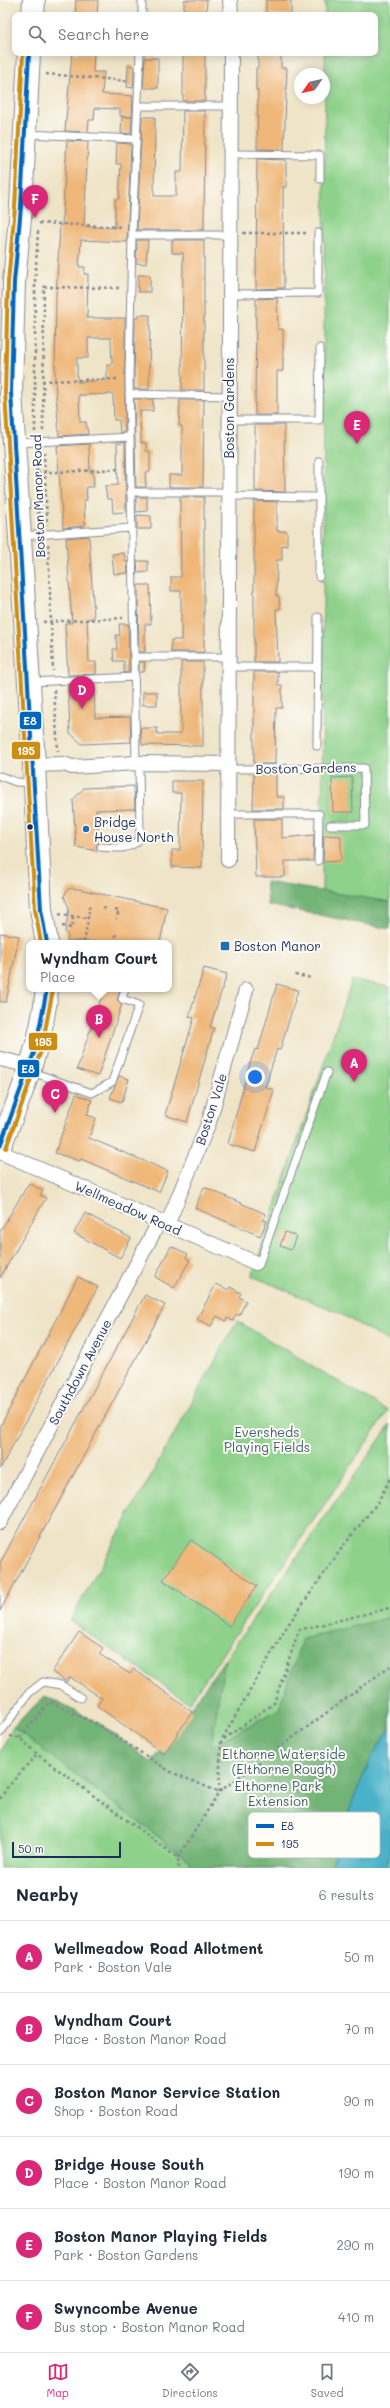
<!DOCTYPE html>
<meta charset="utf-8">
<style>
body{margin:0;font-family:Mali,sans-serif;background:#f6f6f7;color:#1f2937}
.compass{position:absolute;left:294px;top:68px;width:36px;height:36px;border-radius:50%;background:#fff;box-shadow:0 2px 10px #0003;rotate:236deg}
.scale{position:absolute;left:12px;bottom:10px;width:109px;box-sizing:border-box;padding-left:4px;border:2px solid #1b2f5e;border-top:0;font-size:11px;line-height:14px;white-space:nowrap;color:#1b2f5e;-webkit-text-stroke:3px #fdfcf7;paint-order:stroke}
.you{position:absolute;left:255px;top:1077px;width:14px;height:14px;margin:-10px;border:3px solid #fff;border-radius:50%;background:#1a73e8;box-shadow:0 0 0 6px #1a73e833}
.badge{display:grid;place-items:center;width:26px;height:26px;border-radius:50%;background:#db2777;color:#fff;font-size:13px;font-weight:700}
.pin{position:absolute;translate:-50% -33px;filter:drop-shadow(0 1px 2px #0008)}
.pin::after{content:'';position:absolute;top:21px;width:14px;height:12px;background:inherit;clip-path:polygon(0 0,100% 0,50% 100%)}
.popup{position:absolute;left:26px;top:940px;width:146px;height:52px;box-sizing:border-box;display:grid;place-content:center;border-radius:8px;background:#fff;filter:drop-shadow(0 1px 3px #0005);font-size:13px;white-space:nowrap;color:#747a83}
.popup b{font-size:15px;color:#1f2937}
.popup::after{content:'';position:absolute;left:50%;top:100%;margin-left:-8px;border:8px solid transparent;border-top-color:#fff}
.list{margin:0;padding:0;list-style:none}
h2{display:flex;justify-content:space-between;align-items:center;height:52px;margin:0;padding:0 16px;font-size:17px}
h2 small{font-size:13px;font-weight:400;color:#747a83}
.list li{display:grid;grid-template-columns:26px 1fr auto;gap:12px;align-items:center;box-sizing:border-box;height:72px;padding:0 16px;border-top:1px solid #e0e1e3}
.list b{display:block;font-size:15px;white-space:nowrap}
.list p{margin:0;font-size:13px;white-space:nowrap;color:#747a83}
.list em{font-size:13px;font-style:normal;color:#747a83}
.icon{flex:none;width:22px;height:22px;fill:none;stroke:currentColor;stroke-width:2;stroke-linecap:round;stroke-linejoin:round}
.map{position:relative;flex:none;width:390px;height:1868px;overflow:hidden}
.search{position:absolute;background:#fff;box-shadow:0 2px 10px #0003;left:12px;right:12px;top:12px;height:44px;display:flex;align-items:center;gap:10px;box-sizing:border-box;padding:0 14px;border-radius:8px;color:#747a83;font-size:15px}
.sheet{height:484px;background:#fff}
nav{display:flex;justify-content:space-around;align-items:center;box-sizing:border-box;height:56px;border-top:1px solid #e0e1e3;background:#fff;font-size:11px;color:#747a83}
nav a{display:grid;justify-items:center;gap:2px}
nav .on{color:#db2777}
.map>svg:first-child{display:block}
.green{fill:#8ed18a;stroke:#548074}
.forest{fill:#72b376;stroke:#46716a}
.water{fill:#4ab2c9;stroke:#327094}
.building{fill:#efb779;fill-rule:evenodd}
.lines{fill:none;stroke-linecap:round;stroke-linejoin:round}
.lane-casing{stroke:#858a92;stroke-width:9}
.street-casing{stroke:#858a92;stroke-width:16}
.primary-casing{stroke:#858a92;stroke-width:24}
.path{stroke:#858a92;stroke-width:2.5;stroke-dasharray:3 3;stroke-linecap:butt}
.lane{stroke:#fff;stroke-width:7}
.street{stroke:#fff;stroke-width:14}
.primary{stroke:#fff;stroke-width:22}
.bus-1-casing{stroke:#fdfcf7;stroke-width:7}
.bus-2-casing{stroke:#fdfcf7;stroke-width:7}
.bus-1{stroke:#0065bd;stroke-width:4}
.bus-2{stroke:#cb8e13;stroke-width:4}
.bus-dot{fill:#1b2f5e;stroke:#fdfcf7;stroke-width:1.5}
.poi-dot{fill:#1f6fb2;stroke:#fdfcf7;stroke-width:1.5}
.labels{text-anchor:middle;stroke-width:4;stroke-linejoin:round;paint-order:stroke}
.street-label{font-size:13px;fill:#1b2f5e;stroke:#fdfcf7}
.poi-label{font-size:13px;fill:#1b2f5e;stroke:#fdfcf7;text-anchor:start}
.park-label{font-size:13px;fill:#3e606b;stroke:#fdfcf7}
.key{fill:#fdfcf7;stroke:#b9bec9;stroke-width:1}
.key-label{font-size:11px;fill:#1b2f5e}
.line-badge{stroke:#fdfcf7;stroke-width:1.5}
.badge-label{font-size:11px;text-anchor:middle;font-weight:bold;fill:#fff}
</style>
<div class="map">
<svg width="390" height="1868" viewBox="0 0 390 1868">
<rect width="100%" height="100%" fill="#fdfcf7"/>
<filter id="ink" filterUnits="userSpaceOnUse"><feTurbulence type="fractalNoise" baseFrequency=".025" numOctaves="2"/><feDisplacementMap in="SourceGraphic" scale="8" xChannelSelector="R" yChannelSelector="G"/><feConvolveMatrix kernelMatrix="1 2 1 2 8 2 1 2 1" color-interpolation-filters="sRGB"/></filter>
<filter id="wash" filterUnits="userSpaceOnUse"><feTurbulence type="fractalNoise" baseFrequency=".012" numOctaves="4" result="noise"/><feDisplacementMap in="SourceGraphic" scale="16" xChannelSelector="R" yChannelSelector="G"/><feGaussianBlur stdDeviation="0.9" result="paint"/><feColorMatrix in="noise" values="0 0 0 0 0 0 0 0 0 0 0 0 0 0 0 0 0 1.4 0 .05"/><feComposite in="paint" operator="in"/></filter>
<g filter="url(#wash)">
<rect width="100%" height="100%" fill="#efe4c7"/>
<path class="green" d="M325,0H390V902L322,892L325,53H375V15H325Z
M352,980L390,987V1342L337,1312L252,1276Z
M237,1321L388,1411L189,1703L70,1621Z
M390,1425V1868H0V1752L13,1727L45,1696L100,1724L152,1763Z"/>
<path class="forest" d="M266,882L390,902V929L268,905Z
M390,1617V1728L371,1758L353,1800L331,1868H191L190,1861L13,1727L45,1696L100,1724L152,1763L225,1659L211,1746L279,1709L302,1639Z"/>
<path class="water" d="M390,1728V1852L386,1868H331L353,1800L371,1758Z"/>
<g id="blocks">
<path class="building" d="M76,0H98L97,15H75Z
M184,0H207L206,15H184Z
M266,0H291V15H266Z
M72,53H94L93,72H104L102,94L133,96L132,117L120,116V109L95,108L94,120H89L88,132L65,131Z
M183,53H205V101H183Z
M258,53H281V68H287L284,150L257,149L258,90H256V68H258Z
M145,58H158V88H143Z
M128,65L134,66L133,88L127,87Z
M183,111H205L204,230H137L142,117H155L154,196H176V172H182Z
M122,117H132L131,134L121,133Z
M67,141L88,142L84,226L91,227L115,228V199H119L121,164H116L117,143L131,144L127,242L81,240L79,267H85L84,274H88L87,318H125V432L120,433L119,420H114L113,394L86,395H79L80,422H86L88,434L59,436L55,379L56,297L60,225H62ZM88,338H111L112,365H107V380L77,382V358H88Z
M257,159L286,160V187H283L284,288L256,289Z
M137,240H148L146,264L136,263Z
M172,240H204V390H182L183,253H172Z
M138,275H150V292H138Z
M277,298L278,329H283V371H277V415H255L256,299Z
M138,315H150L149,389H134L135,318H138Z
M134,399H153V411H140L141,443H146V451H150V472H145L146,487H136Z
M180,400H204L203,487H169V475H182V426H179Z
M255,425H284L285,492L255,491Z
M125,442L126,512L113,513L112,499H107L105,486L118,485L117,444Z
M89,444L90,472H93L94,487H86L87,500H84L85,526L63,528L57,446Z
M136,497H147V511L136,512Z
M180,497H204V652H171V640H181V591H171V577H181Z
M254,501L277,502V531H287V546L282,545V560H277L276,596H279L280,609H276L278,662H254Z
M137,515L151,516V529H137Z
M89,536L94,618L87,619L89,662H96V674L68,675L65,623H72L66,538Z
M124,553L125,561H127L128,573L114,574L112,554Z
M137,561H148V572L138,573Z
M138,585H150L151,624H145V652H139Z
M119,624H128L129,672L124,673V661H114L113,649H117L116,635H120Z
M139,662H145L144,672H139Z
M181,662H203V746L142,745L140,728H157V734H181Z
M254,672H278V685H282V708H276L275,764H254Z
M94,684L95,718L130,717L131,742L82,744L70,733L68,685Z
M143,692H157V705H143Z
M254,774H276V797H284V809H253Z
M352,777L353,812H333L332,778Z
M172,781H203L202,868L172,867V850H180L181,793H172Z
M134,786L135,809L96,810L98,843L96,847L98,851L76,847L73,800L84,788Z
M254,819H282V838L314,835L313,861H285V877H256Z
M324,835L341,836V861L323,862Z
M73,888L167,908L160,943L67,941L68,936L65,932L69,908L64,896L68,889Z
M0,933L19,936L6,1002H0Z
M204,968L227,974L210,1027L214,1028L187,1122L165,1115L194,1018L189,1017Z
M277,984L298,990L280,1050L277,1049L265,1087L274,1090L255,1152L228,1144L250,1063L255,1049L258,1050Z
M104,989H120L117,1000L122,1004L98,1076L77,1069Z
M119,1076L129,1079L122,1102L110,1098Z
M76,1094L92,1100L87,1115L96,1118L89,1138L168,1171L159,1192L81,1159L80,1161L55,1153Z
M29,1183L43,1191L40,1195L46,1198L0,1278V1231Z
M204,1187L266,1214L263,1220L267,1221L260,1236L195,1208Z
M85,1213L131,1238L120,1258L74,1233Z
M285,1232L296,1236L291,1250L280,1246Z
M171,1246L188,1254L186,1258L190,1260L174,1288L155,1277Z
M78,1277L98,1287L0,1469V1427Z
M216,1284L229,1290L230,1287L241,1293L239,1297L246,1301L239,1316L236,1314L233,1321L227,1318L226,1321L217,1316L211,1326L197,1319Z
M145,1295L165,1305L0,1611V1563Z
M191,1540L257,1586L229,1626L163,1580Z
M79,1632L103,1648L99,1654L130,1674L134,1669L192,1712L164,1754L97,1706L102,1698L70,1677L67,1682L52,1672Z"/>
</g>
</g>
<g filter="url(#ink)">
<use href="#blocks" fill-opacity="0" stroke="#858a92" stroke-width="1"/>
<g class="lines">
<defs>
<path id="lane" d="M142,15V0
M138,106H231
M27,134L136,139
M230,154L320,155V179
M132,235H229
M229,294L318,293V233
M129,394L229,396
M229,420H319L320,348
M17,443L130,437
M130,492H229
M229,496L319,497
M21,536L131,528
M319,577V461
M134,657H229
M229,667H318
M31,682L135,677
M317,746L318,617
M136,763L129,378L132,235L140,53
M228,769L364,768L365,825H330
M0,776L16,782L33,783
M228,814H319L318,861
M101,847C114,848 131,851 140,838L139,763
M32,1072L92,1093L112,1082L139,1005L122,999L125,989
M256,1263L259,1264L327,1072
M0,1733L29,1693L43,1682L61,1685L81,1698"/>
<path id="street" d="M230,0L231,15
M34,765L64,764L72,767L136,763L228,764
M228,860L231,53
M0,1059L31,1066
M0,1152L256,1263
M167,1225L209,1122L246,990
M0,1522L159,1222"/>
<path id="primary" d="M33,15L34,0
M29,53L21,207L14,282L11,392L34,765L41,909L47,943
M0,1146C21,1096 42,1044 47,989"/>
</defs>
<use href="#lane" class="lane-casing"/>
<use href="#street" class="street-casing"/>
<use href="#primary" class="primary-casing"/>
<path class="path" d="M46,74L128,81
M39,223L123,227
M243,233H308
M42,381L119,379
M43,431L44,287L121,288
M35,432V282L38,231
M36,451L39,524
M44,452L47,525
M37,473L121,469
M48,544L53,671
M43,622L123,618
M54,690L58,751
M102,908L106,909
M89,909V906H92
M115,910L119,911L116,919
M59,914L87,918
M62,926L72,928L73,916
M85,937L89,911
M84,939V942L86,943
M78,941H80
M114,943L116,934
M295,975L312,978
M10,1736L20,1738L37,1754L178,1858L179,1868
M20,1738L49,1702L95,1723L171,1772L219,1792
M224,1739L274,1703L299,1630L390,1608
M219,1792L221,1741L286,1628L344,1545L378,1502L390,1478
M0,1799L6,1789L37,1754
M178,1858L219,1792L390,1666"/>
<use href="#lane" class="lane"/>
<use href="#street" class="street"/>
<use href="#primary" class="primary"/>
<defs>
<path id="bus-1" d="M29,53L21,207L14,282L11,392L41,909L47,943
M0,1146L35,1050L47,989"/>
<path id="bus-2" d="M23,53L15,207L8,282L5,392L35,909L41,943
M6,1148L41,1051L53,990"/>
</defs>
<use href="#bus-1" class="bus-1-casing"/>
<use href="#bus-2" class="bus-2-casing"/>
<use href="#bus-1" class="bus-1"/>
<use href="#bus-2" class="bus-2"/>
</g>
</g>
<circle class="bus-dot" cx="30" cy="827" r="3.5"/>
<g class="poi-dot">
<circle cx="86" cy="829" r="4"/>
<rect x="220" y="941" width="10" height="10" rx="2"/>
</g>
<g class="labels">
<g class="street-label">
<text transform="translate(229 408) rotate(-90)" y="5">Boston Gardens</text>
<text transform="translate(38 496) rotate(-92)" y="5">Boston Manor Road</text>
<text transform="translate(306 768) rotate(-1)" y="5">Boston Gardens</text>
<text transform="translate(211 1109) rotate(-72)" y="5">Boston Vale</text>
<text transform="translate(128 1208) rotate(24)" y="5">Wellmeadow Road</text>
<text transform="translate(80 1372) rotate(-62)" y="5">Southdown Avenue</text>
</g>
<g class="poi-label">
<text x="94" y="827">Bridge<tspan x="94" dy="15">House North</tspan></text>
<text x="234" y="951">Boston Manor</text>
</g>
<g class="park-label">
<text x="267" y="1437">Eversheds<tspan x="267" dy="15">Playing Fields</tspan></text>
<text x="284" y="1759">Elthorne Waterside<tspan x="284" dy="15">(Elthorne Rough)</tspan></text>
<text x="278" y="1791">Elthorne Park<tspan x="278" dy="15">Extension</tspan></text>
</g>
</g>
<rect x="248" y="1812" width="132" height="46" rx="6" class="key"/>
<rect x="256" y="1824" width="18" height="4" fill="#0065bd"/>
<rect x="256" y="1842" width="18" height="4" fill="#cb8e13"/>
<g class="key-label">
<text x="281" y="1830">E8</text>
<text x="281" y="1848">195</text>
</g>
<g class="line-badge">
<rect x="19" y="711" width="23" height="19" rx="4" fill="#0065bd"/>
<rect x="11" y="741" width="30" height="19" rx="4" fill="#cb8e13"/>
<rect x="28" y="1032" width="30" height="19" rx="4" fill="#cb8e13"/>
<rect x="17" y="1059" width="23" height="19" rx="4" fill="#0065bd"/>
</g>
<g class="badge-label">
<text x="30" y="725">E8</text>
<text x="26" y="755">195</text>
<text x="43" y="1046">195</text>
<text x="28" y="1073">E8</text>
</g>
</svg>
<svg class="compass" viewBox="-18 -18 36 36"><path d="M0-13l5 13h-10z" fill="#e53935"/><path d="M0 13l5-13h-10z" fill="#747a83"/></svg>
<div class="scale">50 m</div>
<div class="you"></div>
<div class="pin badge" style="left:354px;top:1082px">A</div>
<div class="pin badge" style="left:99px;top:1038px">B</div>
<div class="popup"><b>Wyndham Court</b>Place</div>
<div class="pin badge" style="left:55px;top:1113px">C</div>
<div class="pin badge" style="left:82px;top:709px">D</div>
<div class="pin badge" style="left:357px;top:444px">E</div>
<div class="pin badge" style="left:35px;top:218px">F</div>
<div class="search"><svg class="icon" aria-label="search" viewBox="0 0 24 24"><circle cx="10" cy="10" r="6"/><path d="M15 15l6 6"/></svg>Search here</div>
</div>
<section class="sheet">
<h2>Nearby<small>6 results</small></h2>
<ul class="list">
<li><span class="badge">A</span><div><b>Wellmeadow Road Allotment</b><p>Park · Boston Vale</p></div><em>50 m</em></li>
<li><span class="badge">B</span><div><b>Wyndham Court</b><p>Place · Boston Manor Road</p></div><em>70 m</em></li>
<li><span class="badge">C</span><div><b>Boston Manor Service Station</b><p>Shop · Boston Road</p></div><em>90 m</em></li>
<li><span class="badge">D</span><div><b>Bridge House South</b><p>Place · Boston Manor Road</p></div><em>190 m</em></li>
<li><span class="badge">E</span><div><b>Boston Manor Playing Fields</b><p>Park · Boston Gardens</p></div><em>290 m</em></li>
<li><span class="badge">F</span><div><b>Swyncombe Avenue</b><p>Bus stop · Boston Manor Road</p></div><em>410 m</em></li>
</ul>
</section>
<nav>
<a class="on"><svg class="icon" aria-label="map" viewBox="0 0 24 24"><path d="M3 6l6-2 6 2 6-2v14l-6 2-6-2-6 2zM9 4v14M15 6v14"/></svg>Map</a>
<a><svg class="icon" aria-label="directions" viewBox="0 0 24 24"><path d="M12 3l9 9-9 9-9-9zM9 14v-3h6M13 9l2 2-2 2"/></svg>Directions</a>
<a><svg class="icon" aria-label="saved" viewBox="0 0 24 24"><path d="M7 4h10v16l-5-4-5 4z"/></svg>Saved</a>
</nav>
